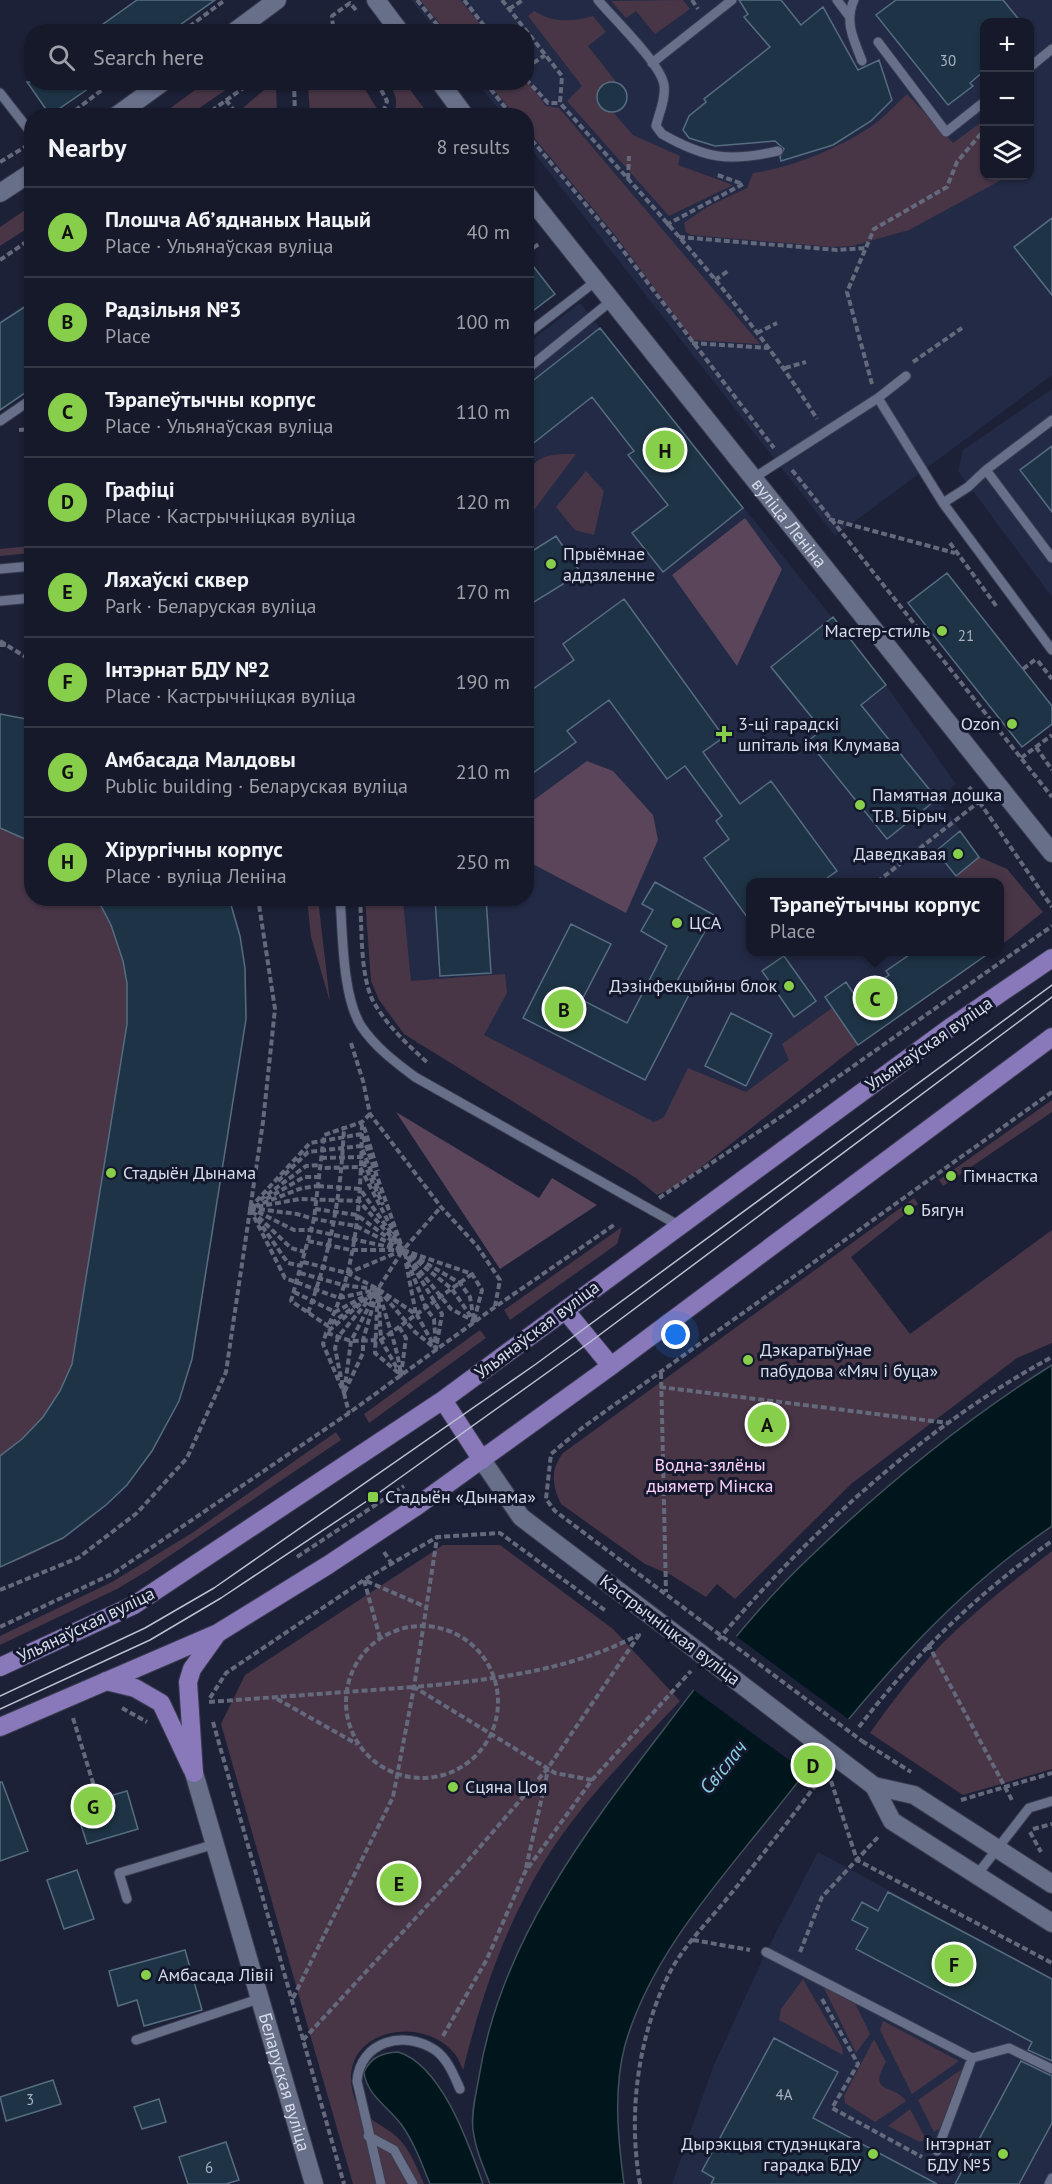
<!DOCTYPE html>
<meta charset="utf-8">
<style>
body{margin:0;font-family:"PT Sans",sans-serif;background:#222635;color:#f1f3f6}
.controls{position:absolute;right:18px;top:18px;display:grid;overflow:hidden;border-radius:12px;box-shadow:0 2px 4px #0004}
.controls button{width:54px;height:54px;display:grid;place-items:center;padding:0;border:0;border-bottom:2px solid #343846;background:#151929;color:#f1f3f6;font:30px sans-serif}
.you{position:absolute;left:676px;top:1335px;width:21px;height:21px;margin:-15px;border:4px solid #fff;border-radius:50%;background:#1a73e8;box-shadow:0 0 0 9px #1a73e833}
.badge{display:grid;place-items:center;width:39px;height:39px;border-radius:50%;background:#87cf4b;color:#111;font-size:20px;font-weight:700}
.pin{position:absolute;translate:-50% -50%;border:3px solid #fff;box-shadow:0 2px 6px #0006}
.popup{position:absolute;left:746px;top:878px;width:258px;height:78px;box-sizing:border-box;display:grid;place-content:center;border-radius:12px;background:#151929;filter:drop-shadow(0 2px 4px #0005);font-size:20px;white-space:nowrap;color:#9da0a8}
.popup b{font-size:22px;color:#f1f3f6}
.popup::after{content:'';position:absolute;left:50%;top:100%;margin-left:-12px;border:12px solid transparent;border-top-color:#151929}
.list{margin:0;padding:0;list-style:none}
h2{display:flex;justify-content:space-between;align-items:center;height:78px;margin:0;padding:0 24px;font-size:26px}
h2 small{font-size:20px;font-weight:400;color:#9da0a8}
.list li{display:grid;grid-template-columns:39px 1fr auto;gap:18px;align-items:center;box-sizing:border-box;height:90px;padding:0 24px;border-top:2px solid #343846}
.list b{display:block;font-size:22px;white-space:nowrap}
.list p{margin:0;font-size:20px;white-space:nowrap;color:#9da0a8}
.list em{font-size:20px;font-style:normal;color:#9da0a8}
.icon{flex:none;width:33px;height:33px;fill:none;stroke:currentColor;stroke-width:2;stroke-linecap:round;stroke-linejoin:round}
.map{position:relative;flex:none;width:1052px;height:2184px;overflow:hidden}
.search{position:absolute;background:#151929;box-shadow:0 2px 4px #0004;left:24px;top:24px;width:510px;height:66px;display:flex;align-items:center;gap:15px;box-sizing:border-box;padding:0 21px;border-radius:24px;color:#9da0a8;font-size:22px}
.panel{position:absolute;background:#151929;box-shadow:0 2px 4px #0004;left:24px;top:108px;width:510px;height:798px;border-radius:24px}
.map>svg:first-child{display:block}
.built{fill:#232a45;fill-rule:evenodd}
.green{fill:#483647}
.forest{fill:#5a455a}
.water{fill:#00161d;stroke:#40515b;stroke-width:1.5}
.pier{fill:#1c2137}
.building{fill:#1e3446;stroke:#566d81;stroke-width:1.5}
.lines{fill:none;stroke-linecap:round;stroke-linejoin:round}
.lane-casing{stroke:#393c4f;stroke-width:11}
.street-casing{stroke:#393c4f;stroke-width:20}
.secondary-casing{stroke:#393c4f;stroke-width:20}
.primary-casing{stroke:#393c4f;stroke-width:20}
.path{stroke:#64697c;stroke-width:4;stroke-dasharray:6 3;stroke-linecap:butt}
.lane{stroke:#676f89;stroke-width:9}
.street{stroke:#676f89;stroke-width:18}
.secondary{stroke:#676f89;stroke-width:18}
.primary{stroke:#8978ba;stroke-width:18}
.tram{stroke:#bcc1d1;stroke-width:1.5}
.street-bridge-casing{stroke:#393c4f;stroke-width:20;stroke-linecap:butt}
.path-bridge{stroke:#64697c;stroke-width:4;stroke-dasharray:6 3;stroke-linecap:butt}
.street-bridge{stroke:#676f89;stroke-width:18}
.poi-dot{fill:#87cf4b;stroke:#13182d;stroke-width:2}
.labels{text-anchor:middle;stroke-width:6;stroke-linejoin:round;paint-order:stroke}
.number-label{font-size:15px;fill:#a9b2c2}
.street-label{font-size:18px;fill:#d7dceb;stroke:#13182d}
.poi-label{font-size:18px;fill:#d7dceb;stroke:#13182d;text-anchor:start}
.park-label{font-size:18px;fill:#fdd1fb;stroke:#13182d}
.water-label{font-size:20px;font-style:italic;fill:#8acfe1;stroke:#13182d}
</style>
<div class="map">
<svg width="1052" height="2184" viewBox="0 0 1052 2184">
<rect width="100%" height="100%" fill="#1c2137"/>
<path class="built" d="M411,0H1052V375L835,536L527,144L526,116L504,115L477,83L526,82V32L437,31ZM984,22H1030V176H984Z
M580,303L886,685L956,784L938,799L979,857L1007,869L1043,912L1000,947V882H750V952H992L858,1045L849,1031L676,1149L416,1043L403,899L526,898L527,344Z
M1052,389V597L958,471L963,450Z
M818,1852L1052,1978V2178L1049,2184H672L713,2067L766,1952Z"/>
<path class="green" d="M420,0H460L486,31H446Z
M683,0L690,9L655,34L636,11L626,18L611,1Z
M534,11C554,23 571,22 593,16L606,32L588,46L617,83H606L599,90L600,105L613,112L633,135L680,156L678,165L733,185L669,216L567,101L582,86L528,16Z
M527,81L546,106L559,108L760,344L693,340L615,235L527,129L526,116L515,115L488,83Z
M206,82L236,83L189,115H161Z
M308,83H361L377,109L375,115H310Z
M387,83H405L429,115H393C399,102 396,93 387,83Z
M270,85H276L277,115H246L244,107Z
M907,94L953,143L984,120V176H1002L1003,179L909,230L852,246L833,247L691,235L686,232L684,223L707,207L747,188L753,173C794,167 834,150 869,128C883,119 895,105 907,94Z
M31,206V226L0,246V227Z
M576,454L528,518L526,472C541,453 555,454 576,454Z
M586,471L604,491L594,535L575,530L556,507Z
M31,546V553L0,556V549Z
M0,714L31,720L32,898L229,899C242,938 247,977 246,1019L198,1327C178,1442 112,1528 0,1567Z
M979,857L1007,869L1043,912L1000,946V882H960L956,876Z
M307,899H318L330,1002L311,937Z
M365,899H403L411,981L505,974L507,993L484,1035L654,1122L664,1117L688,1068L746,1092L789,1060L782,1044L832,1008L858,1045L678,1185L657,1195L636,1178L404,1034L379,1000L371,981Z
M1052,1100V1112L943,1186L939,1180Z
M914,1198L918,1204L851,1257L910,1334L1052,1230V1343L1017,1358L851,1484L735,1599L717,1584L706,1597L671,1575L645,1564L561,1504C552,1485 550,1470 563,1453Z
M622,1227L617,1244L510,1320L504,1310Z
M480,1330L486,1338L369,1423L364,1414Z
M336,1432L341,1440L147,1571L117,1589L0,1645V1636L112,1582L192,1533Z
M443,1545H500L613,1629L680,1701C632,1752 581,1802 544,1862C505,1926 481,1998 463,2070C461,2065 458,2058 455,2054C421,2012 337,2031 353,2093C359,2118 380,2122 397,2137C410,2149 417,2168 424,2184H353L221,1724L245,1675Z
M1052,1551V1769L963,1795L870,1733C891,1703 914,1673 939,1647C973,1612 1013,1581 1052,1551Z
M803,1979L842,2047L843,2055L779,2020L781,2009Z
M822,1984L855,2003L870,2034L856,2053Z
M883,2021L959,2061L912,2094L880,2030Z
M874,2039L886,2062C867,2095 893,2083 906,2101L875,2122L845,2103L844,2096Z
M962,2069L940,2128L934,2132L918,2100Z
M910,2109L926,2139L920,2142L888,2126Z"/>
<path class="forest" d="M745,518L782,569L737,666L672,575Z
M587,761L613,771L653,815L658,840L626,913L527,861V805Z
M396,1112L539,1198L552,1178L597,1205L500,1269Z"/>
<path class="water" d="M1052,1365V1526C936,1604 856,1709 770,1817C715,1886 650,1958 625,2045C613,2090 618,2139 624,2184H490C483,2166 475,2148 473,2129C471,2112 476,2094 479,2077C500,1944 584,1833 664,1729C710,1668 755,1609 810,1557C884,1486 964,1420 1052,1365Z
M398,2052C442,2065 469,2145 483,2184H430C422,2164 414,2142 401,2124C388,2107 366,2094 364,2072C371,2057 382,2053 398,2052Z"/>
<path class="pier" d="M733,1634L851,1721L808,1774L691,1688Z"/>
<path class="building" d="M137,0H215L170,32H92Z
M739,0H781L801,25L823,7L858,70L879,60L892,100L871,121L833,145L781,161L780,157L784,149L775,141L715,146L689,138L683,130L689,116L706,102L704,99L770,47L744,17L748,14Z
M896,0H1003L1021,22H984V71L970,83L973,86L948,105L876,15Z
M597 97a15 15 0 1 1 30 0a15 15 0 1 1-30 0Z
M27,82H98L50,115Z
M1052,218V295L1014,247Z
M526,257L555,294L526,316Z
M32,302V388L0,410V323Z
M600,328L743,508L663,572L632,533L668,505L628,455L634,451L592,397L526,449V386Z
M1052,446V512L1020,470Z
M556,536L581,573L526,607V555Z
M947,573L1052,706V724L1022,747L908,603Z
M624,599L724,737L703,752L740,804L771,781L837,871L821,882H750V921L704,858L729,839L716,821L722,816L685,766L667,779L609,700L567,731L576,742L526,778V694L574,660L563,644Z
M833,617L886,685L861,705L937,799L887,839L808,741L822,730L771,667Z
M0,714L32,720V842L0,828Z
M960,831L979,857L956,876L936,851Z
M655,882L714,915L677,981L692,989L645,1080L523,1018L571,924L611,944L582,1000L627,1023L667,946L641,931L653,910L642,904Z
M97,898H229L240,936L245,968L246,1019L192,1359L179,1401L152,1451L127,1485L106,1505L63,1538L0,1567V1456L22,1439L43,1417L60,1391L72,1364L127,1024V983L123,961L111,925Z
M435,898H486L491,973L440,976Z
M915,951H992L858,1045L825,997L846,982L856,997L889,975L886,971Z
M784,956L816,1001L794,1017L762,971Z
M731,1013L772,1034L746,1086L705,1066Z
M0,1782H2L28,1851L0,1861Z
M127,1791L138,1829L87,1844L75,1806Z
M77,1870L94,1919L64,1929L47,1880Z
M888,1892L1052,1979V2061L1028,2050L1032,2042L856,1949L868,1928L852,1920L862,1902L878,1911Z
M185,1950L202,2010L144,2026L137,2000L118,2006L109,1971Z
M774,2038L838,2072L813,2118L937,2184H711L714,2178L702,2171Z
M1021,2061L1052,2076V2123L1019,2184H955Z
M53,2080L61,2104L6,2121L0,2097Z
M159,2099L166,2122L142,2129L134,2107Z
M226,2142L239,2180L226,2184H188L179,2157Z"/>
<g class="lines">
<defs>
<path id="lane" d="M598,0C613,18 661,64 664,85C666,99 659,113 656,126L662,134C706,159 729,162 778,151
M837,0L849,16
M854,0C844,22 854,40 862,61
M878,42L946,132L984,102
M652,63L732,0
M1030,67L1052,49
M0,93L32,134
M526,335L596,281
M526,370L611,301
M878,398L943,503L1052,650
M0,421L32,399
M986,470L1052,420
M752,479L878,398L906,376
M943,503L968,487L986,470L1052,558
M0,569L32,566
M0,601L32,598
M340,898C343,935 342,995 361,1026C375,1047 395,1062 415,1077L678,1225
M976,1876L1029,1808L1052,1801
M127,1899L119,1873L215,1844
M766,1952L972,2058
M136,2040L261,1998
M368,2136L394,2150L413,2184
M937,2151L972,2058L1009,2048L1052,2069
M381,2184L357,2081C360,2042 403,2029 435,2050C448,2059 454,2076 460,2089
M1049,2184L1052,2178"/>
<g id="street">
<path d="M482,1460L521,1517L691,1646"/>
<path d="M845,1764L874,1786L914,1795L1052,1884"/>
<path id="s1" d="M194,1773L314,2184"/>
<path d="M874,1786L892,1821L1052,1923"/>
</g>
<g id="secondary">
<path d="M376,0L400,32"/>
<path d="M234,32L277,0"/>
<path d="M440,82L465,116"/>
<path d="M116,116L163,82"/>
<path d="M0,193L32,172"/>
<path id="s2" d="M526,193L1052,853"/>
</g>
<path id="primary" d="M565,1310L611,1366
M443,1400L482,1460
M0,1667L134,1605L443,1400L948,1029L1052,958
M106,1681L135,1688L161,1703L192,1769
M0,1727L218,1633L328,1565L417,1506L611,1366L1052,1037
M194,1773L188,1682L192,1669L217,1634"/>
</defs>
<use href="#lane" class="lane-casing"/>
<use href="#street" class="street-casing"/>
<use href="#secondary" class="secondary-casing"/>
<use href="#primary" class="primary-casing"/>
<path class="path" d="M417,0L443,32
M464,0L489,32
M502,0L562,76L560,103C650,204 745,304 817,419
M692,0L698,9
M509,9L523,0
M182,32L225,0
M326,32L333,27L332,16L350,3L356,10
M526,68L545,55
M526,79L548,103H560
M294,82L295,116
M377,82L387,101L382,116
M485,82L512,116
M226,100L238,116
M68,116L112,82
M204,116L252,82
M526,133L612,236L774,448
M0,162L25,147
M628,179L629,156
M666,225L743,184L715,174
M679,237L837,250L867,248
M526,253L540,243
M0,260L32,238
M715,280L728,271
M757,333L777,323
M692,343L769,348
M913,362L962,328
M785,368L806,362
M872,384L847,292L874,229L947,187L957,162L984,130
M19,430L32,429
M792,470L1052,797
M829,519L955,553
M950,543L997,607
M0,641L32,661
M0,644L6,645H0
M1038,661L1052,679
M1023,669L1036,659
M1036,747L1052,770
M1021,758L1052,735
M969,787L1052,907
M877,882L980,801
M360,898C362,928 360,975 373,1001C387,1026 408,1045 429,1064
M351,1043L363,1081L370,1114L441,1207L477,1246L500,1280L495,1306
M370,1114L362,1122L324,1135L314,1219L291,1301L328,1326L378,1289L326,1333L323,1344L344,1393L335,1348L338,1337L378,1289L351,1341L344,1393L363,1353V1340L378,1289L375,1353L401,1375L381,1340L378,1289C386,1319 397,1345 401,1375L406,1338L399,1327
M364,1127L378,1171
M321,1158L361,1157L383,1205
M278,1181L308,1152L361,1146L380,1194
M318,1186L360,1189L403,1250L359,1201L300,1199L250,1208L302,1188Z
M659,1198L791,1110L1052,926
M266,1199L304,1177H319
M260,1200L306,1166L320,1165
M250,1208L310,1143L362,1134L403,1250L360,1167L320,1168
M250,1208L297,1214L314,1219L356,1226L403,1250L311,1230H294Z
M250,1209L285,1278L339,1298L375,1290
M315,1209L357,1215L395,1243
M252,1211L291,1248L305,1252
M257,1219L288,1263L302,1266
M308,1241L351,1250H403L441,1207
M403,1250L472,1274L482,1290L474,1321L470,1297L460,1283Z
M403,1250L442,1314L436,1349L434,1319L426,1308Z
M403,1250L452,1289L474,1321L451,1309Z
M303,1262L347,1273L378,1289L417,1315L436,1349L415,1332L378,1289L403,1250L348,1273
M406,1263L416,1314
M300,1273L343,1285L374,1289
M294,1292L335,1312L365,1296
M308,1313C332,1247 341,1195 344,1126
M329,1324C359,1263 361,1189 362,1122
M327,1333L351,1341L381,1340L472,1274
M661,1373L666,1592
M660,1387L948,1423
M344,1393L349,1413
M384,1552L392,1564
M297,1557L404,1486
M0,1590L78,1558L137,1513L187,1458L226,1372L263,1122L275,1009L258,898
M346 1702a76 76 0 1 1 152 0a76 76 0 1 1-152 0Z
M708,1626L555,1511L546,1499L551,1454L582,1428L1052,1092
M0,1627L114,1573L349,1413L495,1307L614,1225
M380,1638L364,1580L426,1607
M718,1640C812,1530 923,1427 1052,1357
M928,1644L1013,1802
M210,1698L226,1673L364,1580L437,1537L500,1533L606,1611
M277,1699L357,1744
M209,1702L414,1687
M122,1708L147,1722
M73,1718L98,1799
M213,1722L344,2184
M859,1727C914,1655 978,1593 1052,1541
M862,1741L911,1772
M592,1780L555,1773L414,1687C490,1680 570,1671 638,1635
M831,1781L857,1860L1052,1963
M961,1800L1052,1773
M1033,1829L1052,1824
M1030,1832L1041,1852
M526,1868L548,1770
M693,1940L750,1950
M800,1952L822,1897L879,1836
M293,1998L393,1797L414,1687L437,1538
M822,1999L858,2064L832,2108L922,2157
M443,2036L487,1959L525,1872L592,1780L691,1671
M303,2040L460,1870L548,1768L639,1635L636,1633
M640,2184C628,2116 637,2041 667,1978C680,1950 705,1925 725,1901C757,1862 788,1822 818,1782"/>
<use href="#lane" class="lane"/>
<use href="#street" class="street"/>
<use href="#secondary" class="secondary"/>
<use href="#primary" class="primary"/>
<path class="tram" d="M0,1696L145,1628L214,1588L536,1364L1052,985
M0,1709L150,1640L221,1598L373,1497L590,1342L1052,997"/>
<defs>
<path id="street-bridge" d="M691,1646L845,1764"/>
</defs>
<use href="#street-bridge" class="street-bridge-casing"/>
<path class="path-bridge" d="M708,1626L862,1741"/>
<use href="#street-bridge" class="street-bridge"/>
</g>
<g class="poi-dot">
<circle cx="551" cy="564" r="6"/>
<circle cx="942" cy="631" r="6"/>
<circle cx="1012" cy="724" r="6"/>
<path d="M721 725h6v6h6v6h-6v6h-6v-6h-6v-6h6z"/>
<circle cx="860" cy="805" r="6"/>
<circle cx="958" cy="854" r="6"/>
<circle cx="677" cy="923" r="6"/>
<circle cx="789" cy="986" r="6"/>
<circle cx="111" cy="1173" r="6"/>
<circle cx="951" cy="1176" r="6"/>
<circle cx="909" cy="1210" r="6"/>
<circle cx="748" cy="1360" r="6"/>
<rect x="367" y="1491" width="12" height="12" rx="3"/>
<circle cx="453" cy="1787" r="6"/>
<circle cx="146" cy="1975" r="6"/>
<circle cx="873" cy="2154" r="6"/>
<circle cx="1003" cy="2154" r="6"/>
</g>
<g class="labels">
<g class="number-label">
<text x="948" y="66">30</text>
<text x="966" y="641">21</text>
<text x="784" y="2100">4А</text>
<text x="30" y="2105">3</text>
<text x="209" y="2173">6</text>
</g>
<g class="street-label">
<text dy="6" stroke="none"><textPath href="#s2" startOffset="422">вуліца Леніна</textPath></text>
<text transform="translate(929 1044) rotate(-35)" y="6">Ульянаўская вуліца</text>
<text transform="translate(537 1330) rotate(-37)" y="6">Ульянаўская вуліца</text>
<text transform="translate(86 1625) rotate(-26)" y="6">Ульянаўская вуліца</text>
<text transform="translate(670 1630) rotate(37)" y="6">Кастрычніцкая вуліца</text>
<text dy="6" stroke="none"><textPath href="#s1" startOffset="322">Беларуская вуліца</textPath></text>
</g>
<g class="poi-label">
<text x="563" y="560">Прыёмнае<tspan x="563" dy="21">аддзяленне</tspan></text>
<text x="930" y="637" text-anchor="end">Мастер-стиль</text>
<text x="738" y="730">3-ці гарадскі<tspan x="738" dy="21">шпіталь імя Клумава</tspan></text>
<text x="1000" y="730" text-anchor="end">Ozon</text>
<text x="872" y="801">Памятная дошка<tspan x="872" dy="21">Т.В. Бірыч</tspan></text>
<text x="946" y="860" text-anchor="end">Даведкавая</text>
<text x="689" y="929">ЦСА</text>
<text x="777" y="992" text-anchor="end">Дэзінфекцыйны блок</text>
<text x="123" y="1179">Стадыён Дынама</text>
<text x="963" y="1182">Гімнастка</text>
<text x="921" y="1216">Бягун</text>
<text x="760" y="1356">Дэкаратыўнае<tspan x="760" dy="21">пабудова «Мяч і буца»</tspan></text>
<text x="385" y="1503">Стадыён «Дынама»</text>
<text x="465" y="1793">Сцяна Цоя</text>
<text x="158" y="1981">Амбасада Лівіі</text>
<text x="861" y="2150" text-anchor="end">Дырэкцыя студэнцкага<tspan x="861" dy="21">гарадка БДУ</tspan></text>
<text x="991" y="2150" text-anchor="end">Інтэрнат<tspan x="991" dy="21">БДУ №5</tspan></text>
</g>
<g class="park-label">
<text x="710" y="1471">Водна-зялёны<tspan x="710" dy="21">дыяметр Мінска</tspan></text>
</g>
<g class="water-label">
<text transform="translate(723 1767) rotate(-51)" y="7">Свіслач</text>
</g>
</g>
</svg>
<div class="controls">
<button>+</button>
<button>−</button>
<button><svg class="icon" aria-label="layers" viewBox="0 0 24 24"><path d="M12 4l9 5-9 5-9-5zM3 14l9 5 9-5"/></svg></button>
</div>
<div class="you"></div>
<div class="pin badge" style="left:767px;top:1424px">A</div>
<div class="pin badge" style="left:564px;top:1009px">B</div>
<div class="pin badge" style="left:875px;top:998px">C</div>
<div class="popup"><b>Тэрапеўтычны корпус</b>Place</div>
<div class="pin badge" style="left:813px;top:1765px">D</div>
<div class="pin badge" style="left:399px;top:1883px">E</div>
<div class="pin badge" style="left:954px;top:1964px">F</div>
<div class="pin badge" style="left:93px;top:1806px">G</div>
<div class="pin badge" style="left:665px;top:450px">H</div>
<div class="search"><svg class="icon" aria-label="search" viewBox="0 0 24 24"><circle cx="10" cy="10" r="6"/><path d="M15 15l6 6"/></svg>Search here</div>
<section class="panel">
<h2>Nearby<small>8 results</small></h2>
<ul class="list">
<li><span class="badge">A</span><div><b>Плошча Абʼяднаных Нацый</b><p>Place · Ульянаўская вуліца</p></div><em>40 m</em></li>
<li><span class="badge">B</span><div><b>Радзільня №3</b><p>Place</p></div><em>100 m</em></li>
<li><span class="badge">C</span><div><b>Тэрапеўтычны корпус</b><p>Place · Ульянаўская вуліца</p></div><em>110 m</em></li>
<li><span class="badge">D</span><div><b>Графіці</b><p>Place · Кастрычніцкая вуліца</p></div><em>120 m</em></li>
<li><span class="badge">E</span><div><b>Ляхаўскі сквер</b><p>Park · Беларуская вуліца</p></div><em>170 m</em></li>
<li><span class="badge">F</span><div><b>Інтэрнат БДУ №2</b><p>Place · Кастрычніцкая вуліца</p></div><em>190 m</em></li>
<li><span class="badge">G</span><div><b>Амбасада Малдовы</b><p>Public building · Беларуская вуліца</p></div><em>210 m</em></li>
<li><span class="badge">H</span><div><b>Хірургічны корпус</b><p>Place · вуліца Леніна</p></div><em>250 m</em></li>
</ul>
</section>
</div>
